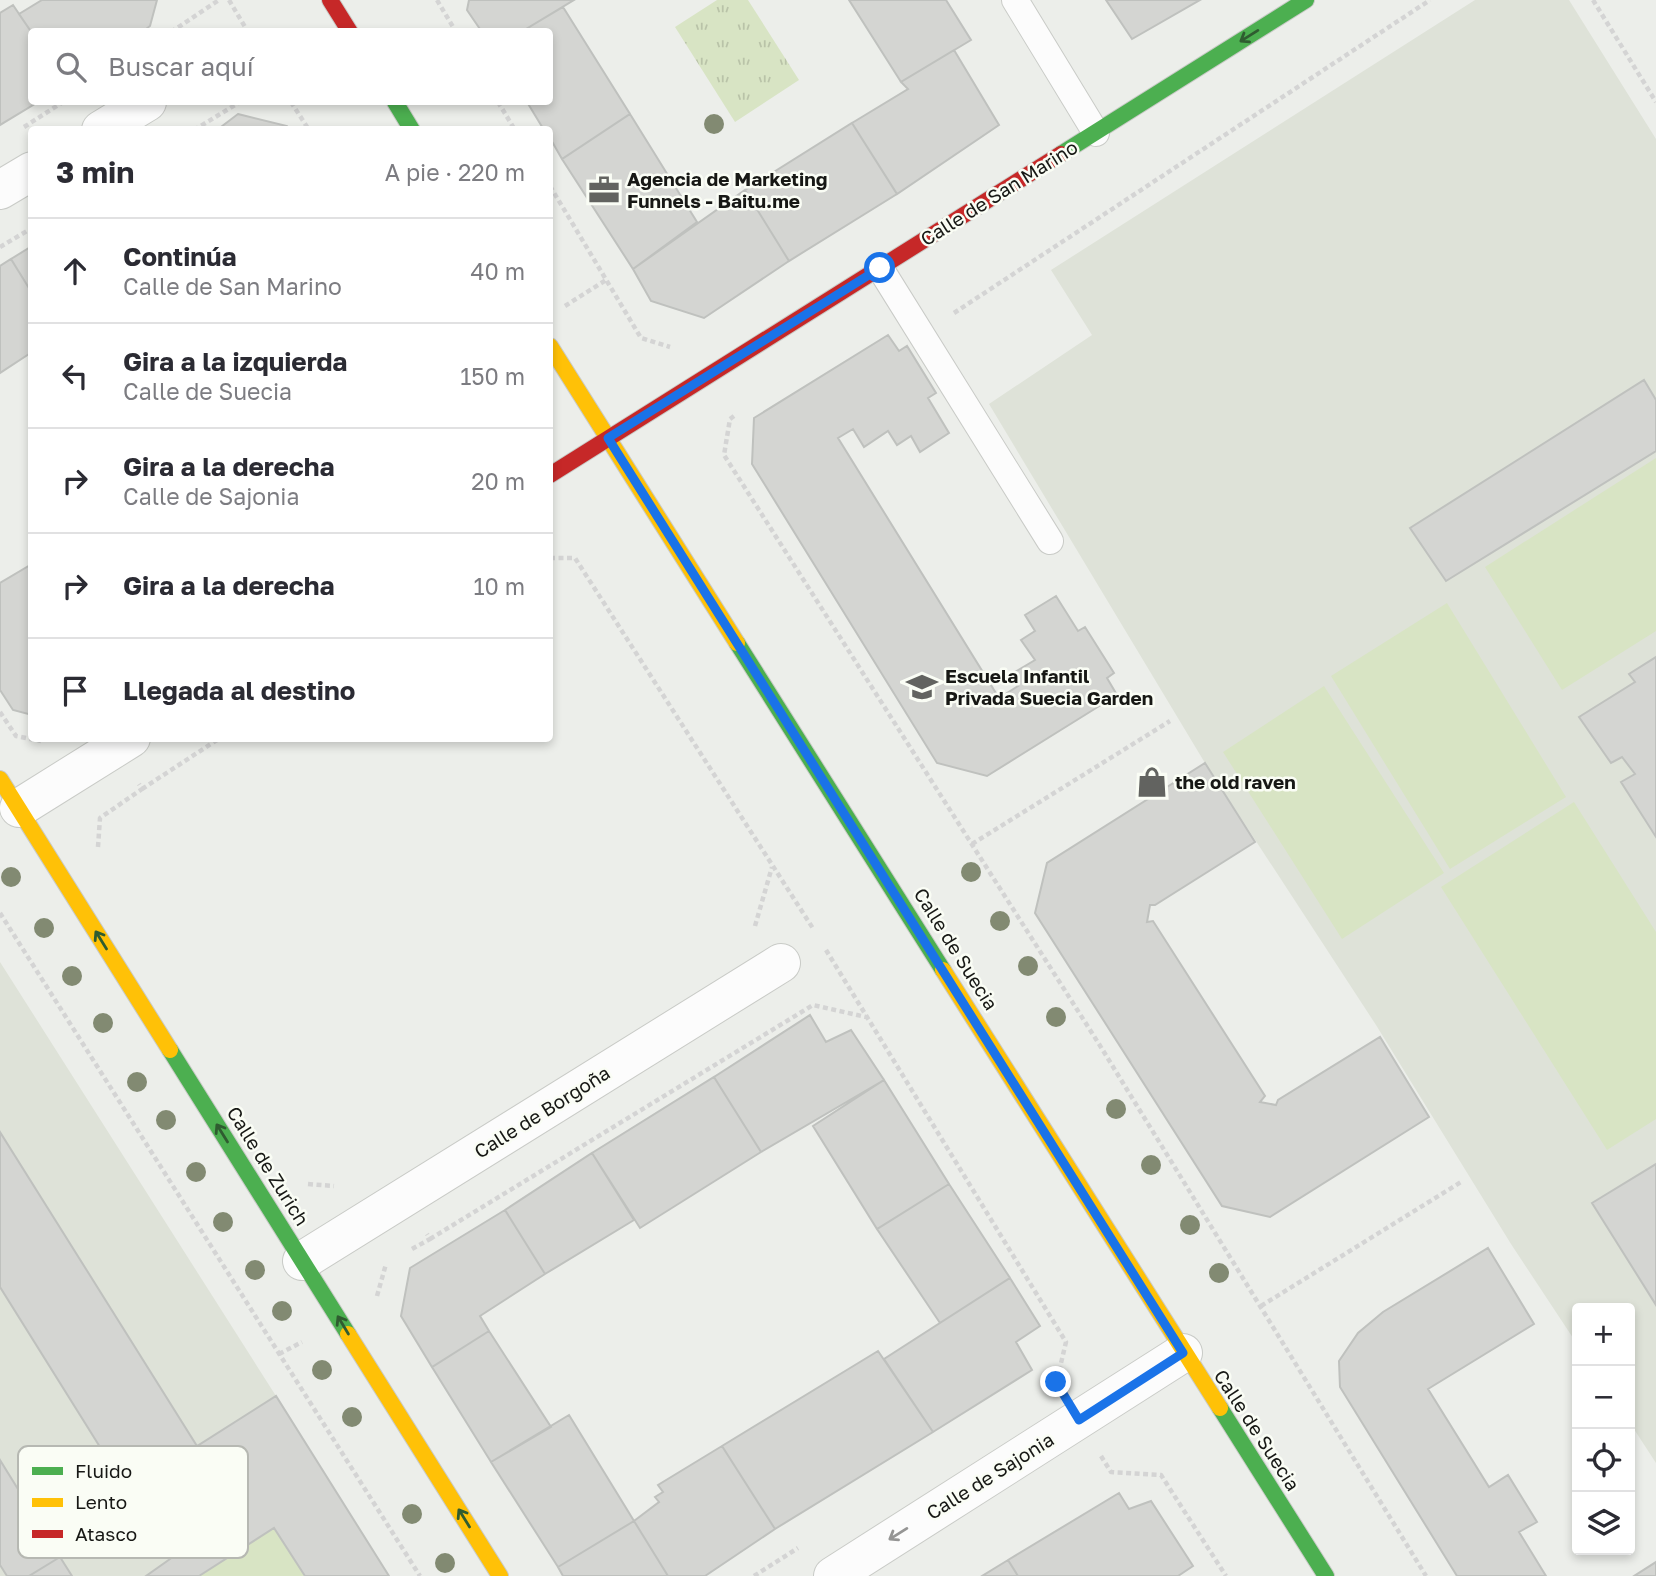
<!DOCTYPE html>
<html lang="es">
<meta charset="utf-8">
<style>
body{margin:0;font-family:"Golos Text",sans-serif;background:#f2f2f3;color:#2b2b33}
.controls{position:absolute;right:21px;bottom:21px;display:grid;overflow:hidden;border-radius:7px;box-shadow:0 4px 10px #0003}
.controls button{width:63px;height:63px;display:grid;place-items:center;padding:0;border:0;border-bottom:2px solid #e1e1e2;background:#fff;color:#2b2b33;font:35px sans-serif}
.stop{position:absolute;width:21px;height:21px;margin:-16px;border:5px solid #1a73e8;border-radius:50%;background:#fff}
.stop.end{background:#1a73e8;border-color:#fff;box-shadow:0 2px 7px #0008}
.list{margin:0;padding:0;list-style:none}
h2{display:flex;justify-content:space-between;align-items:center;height:91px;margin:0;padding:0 28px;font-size:30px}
h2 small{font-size:23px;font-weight:400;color:#7c7c81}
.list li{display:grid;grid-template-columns:46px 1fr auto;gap:21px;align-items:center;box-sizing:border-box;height:105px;padding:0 28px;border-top:2px solid #e1e1e2}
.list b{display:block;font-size:26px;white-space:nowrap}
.list p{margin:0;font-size:23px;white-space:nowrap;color:#7c7c81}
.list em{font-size:23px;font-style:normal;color:#7c7c81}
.icon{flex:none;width:38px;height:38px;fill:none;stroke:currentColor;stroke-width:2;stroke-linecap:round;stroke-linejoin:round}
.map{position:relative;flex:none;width:1656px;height:1576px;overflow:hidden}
.search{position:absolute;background:#fff;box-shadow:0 4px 10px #0003;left:28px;top:28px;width:525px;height:77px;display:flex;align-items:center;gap:18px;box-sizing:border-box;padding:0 24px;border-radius:7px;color:#7c7c81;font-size:26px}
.panel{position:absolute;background:#fff;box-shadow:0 4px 10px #0003;left:28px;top:126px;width:525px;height:616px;border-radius:7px}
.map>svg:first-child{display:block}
.built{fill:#dee2d8}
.grass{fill:url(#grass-tufts)}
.pitch{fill:#d8e4c4}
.building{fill:#d4d5d2;stroke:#bfc1be;stroke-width:2}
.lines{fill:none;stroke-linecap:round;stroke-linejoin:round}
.lane-casing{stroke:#c9cbc7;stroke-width:28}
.street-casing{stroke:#c9cbc7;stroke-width:40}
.fast-casing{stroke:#c9cbc7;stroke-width:18}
.slow-casing{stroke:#c9cbc7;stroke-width:18}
.jam-casing{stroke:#c9cbc7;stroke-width:18}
.path{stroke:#d4d4d4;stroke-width:4.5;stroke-dasharray:5 3.5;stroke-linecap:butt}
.lane{stroke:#fcfcfc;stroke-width:26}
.street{stroke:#fcfcfc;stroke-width:38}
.fast{stroke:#4caf50;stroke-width:16}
.slow{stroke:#ffc107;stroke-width:16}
.jam{stroke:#c62828;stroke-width:16}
.tree{fill:#828a72}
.oneway{stroke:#2f5c30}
.oneway2{stroke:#959594}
.route{stroke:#1a73e8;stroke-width:9}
.labels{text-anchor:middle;stroke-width:5;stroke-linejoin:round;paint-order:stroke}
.poi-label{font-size:19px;font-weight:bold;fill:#171815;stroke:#fafdf5;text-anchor:start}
.street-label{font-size:19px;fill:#171815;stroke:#fafdf5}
.key{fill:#fafdf5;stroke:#b6b8b2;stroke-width:2}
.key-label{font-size:19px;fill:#171815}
</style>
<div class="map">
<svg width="1656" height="1576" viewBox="0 0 1656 1576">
<defs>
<pattern id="grass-tufts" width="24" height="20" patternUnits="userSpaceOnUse" patternTransform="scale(1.75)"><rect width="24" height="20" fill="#d8e4c4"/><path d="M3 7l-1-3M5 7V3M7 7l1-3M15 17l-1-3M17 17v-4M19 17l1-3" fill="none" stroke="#b9c3a8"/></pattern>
</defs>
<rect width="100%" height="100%" fill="#eceeea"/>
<path class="built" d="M1475,0H1569L1656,139V1463L1630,1423V1308H1577V1344L1511,1244L1376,1025L1205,763L989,404L1092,335L1051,270Z
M0,962L276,1396L389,1576H0Z"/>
<path class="grass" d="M717,0H748L799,80L735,122L675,27Z"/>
<path class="pitch" d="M1656,458V631L1562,690L1485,567Z
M1447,603L1566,797L1450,869L1331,676Z
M1324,686L1444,873L1342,939L1223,752Z
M1574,802L1656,932V1119L1607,1150L1441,887Z
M274,1528L305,1576H199Z"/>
<path class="building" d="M42,0H157L150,26L142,32L32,33L19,14Z
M469,0H574L521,32H482L467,10Z
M849,0H946L971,40L901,82Z
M1106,0H1200L1132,39Z
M13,5L32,33V102H38L0,125V13Z
M563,7L630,114L562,159L550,138V130H544L527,102H550V32H521Z
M954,50L999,125L897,194L852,123L908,89L901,82Z
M238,114L287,126L289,130H217Z
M630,114L697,222L633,269L562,159Z
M852,123L897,194L789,261L745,190Z
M745,190L789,261L704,318L651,301L633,269Z
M32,246V293L11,259Z
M11,259L32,293V352L0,373V266Z
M888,335L899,351L907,346L936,393L928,398L949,433L920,452L911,436L897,445L888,431L864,447L853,429L838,438L999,698L1018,686L1010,675L1035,660L1021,640L1035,631L1025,615L1056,596L1078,631L1085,627L1114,673L1107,678L1117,695L987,776L937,763L752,464L754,418Z
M1644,380L1656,400V451L1446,581L1410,528Z
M32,564V715L13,710L0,690V583Z
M1656,657V837L1621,782L1635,774L1622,757L1611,763L1579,717L1635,682L1629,674Z
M1205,763L1255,842L1155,905H1150L1147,922L1153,921L1265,1096L1260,1102L1276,1105L1278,1100L1380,1037L1429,1117L1270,1217L1222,1206L1035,913L1047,863Z
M810,1015L826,1042L851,1030L884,1080L761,1152L714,1077Z
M714,1077L761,1152L640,1228L592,1153Z
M884,1080L949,1184L877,1229L813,1126Z
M0,1132L197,1446L276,1396L389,1576H305L274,1528L199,1576H146L170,1559L0,1287Z
M592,1153L634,1220L545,1274L505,1210Z
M1656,1164V1305L1592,1203Z
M949,1184L1010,1278L940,1323L877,1229Z
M505,1210L545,1274L480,1316L489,1331L432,1367L401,1316L410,1268Z
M1488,1248L1534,1324L1428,1389L1489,1487L1508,1475L1537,1522L1519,1532L1546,1576H1457L1340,1387L1339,1361L1358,1333L1383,1312Z
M1010,1278L1040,1326L1016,1342L1032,1370L933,1432L884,1359Z
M489,1331L551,1427L491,1462L432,1367Z
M878,1351L933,1432L775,1529L722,1446Z
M569,1415L634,1521L558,1567L491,1462Z
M722,1446L775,1529L705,1576H668L634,1521L659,1502L655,1497L663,1492L658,1485Z
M0,1460L60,1557L29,1576H7L0,1565Z
M1119,1493L1129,1509L1151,1501L1193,1566L1178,1576H1018L1008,1560Z
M634,1521L668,1576H563L558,1567Z
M60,1557L72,1576H29Z
M1008,1560L1018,1576H982Z
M1656,1562V1576H1634Z"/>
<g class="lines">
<defs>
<path id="lane" d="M1015,0L1096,133
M880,268L1050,541"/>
<path id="street" d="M101,130L147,102
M0,190L32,171
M19,808L131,738
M302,1261L781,963
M833,1576L1183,1353"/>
<path id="fast" d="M395,102L412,130
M1061,154L1306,0
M737,643L943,970
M170,1050L348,1334
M1220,1408L1326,1576"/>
<path id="slow" d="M550,346L737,643
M0,779L170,1050
M943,970L1220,1408
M348,1334L500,1576"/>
<path id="jam" d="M330,0L350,32
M550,475L1061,154"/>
</defs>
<use href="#lane" class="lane-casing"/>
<use href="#street" class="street-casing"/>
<use href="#fast" class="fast-casing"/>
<use href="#slow" class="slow-casing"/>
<use href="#jam" class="jam-casing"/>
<path class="path" d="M229,0L248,32
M437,0L456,32
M1593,0L1656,102
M171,32L219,0
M291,102L309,130
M498,102L515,130
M24,127L63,102
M194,130L240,102
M550,186L641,338L670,347
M0,247L32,228
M565,306L606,280
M954,313L1430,0
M734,416L730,419L724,455L1099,1044L1426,1576
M550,558H575L814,930
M0,712L16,736L41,741
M142,789L220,738
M972,844L1170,721
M98,847L100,818L142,789L139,784
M0,913L420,1576
M755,926L772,867
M826,950L1066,1342L1057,1380
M308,1184L334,1186
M430,1239L813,1005L866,1017
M412,1249L430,1239L427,1234
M377,1296L386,1264
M1261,1306L1461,1182
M279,1354L302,1342
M1101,1456L1111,1472L1161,1475L1226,1576
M754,1576L798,1548"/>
<use href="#lane" class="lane"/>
<use href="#street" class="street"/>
<use href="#fast" class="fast"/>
<use href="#slow" class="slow"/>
<use href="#jam" class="jam"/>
</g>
<g class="tree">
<circle cx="714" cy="124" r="10"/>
<circle cx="971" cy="872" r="10"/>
<circle cx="11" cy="877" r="10"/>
<circle cx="1000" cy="921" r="10"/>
<circle cx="44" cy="928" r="10"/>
<circle cx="1028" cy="966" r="10"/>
<circle cx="72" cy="976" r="10"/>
<circle cx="1056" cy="1017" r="10"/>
<circle cx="103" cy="1023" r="10"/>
<circle cx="137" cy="1082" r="10"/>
<circle cx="1116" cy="1109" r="10"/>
<circle cx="166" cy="1120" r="10"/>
<circle cx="1151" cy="1165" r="10"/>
<circle cx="196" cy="1172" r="10"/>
<circle cx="223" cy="1222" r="10"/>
<circle cx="1190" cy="1225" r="10"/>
<circle cx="255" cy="1270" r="10"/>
<circle cx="1219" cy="1273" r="10"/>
<circle cx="282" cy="1311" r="10"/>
<circle cx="322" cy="1370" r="10"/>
<circle cx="352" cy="1417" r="10"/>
<circle cx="412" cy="1514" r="10"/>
<circle cx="445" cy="1563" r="10"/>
</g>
<defs><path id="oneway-shaft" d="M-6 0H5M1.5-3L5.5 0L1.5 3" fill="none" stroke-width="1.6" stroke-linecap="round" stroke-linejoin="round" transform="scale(1.75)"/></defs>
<g class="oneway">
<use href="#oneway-shaft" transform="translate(1249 36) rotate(148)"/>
<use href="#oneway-shaft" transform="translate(101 940) rotate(-122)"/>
<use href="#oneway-shaft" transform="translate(222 1133) rotate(-122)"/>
<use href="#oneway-shaft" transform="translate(343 1325) rotate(-121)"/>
<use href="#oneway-shaft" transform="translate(464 1518) rotate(-122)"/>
</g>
<use class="oneway2" href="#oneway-shaft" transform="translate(898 1534) rotate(148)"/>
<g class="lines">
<path class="route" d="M880,268L608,438L1183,1353L1079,1420L1056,1382"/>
</g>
<defs>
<symbol id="office-bare" viewBox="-9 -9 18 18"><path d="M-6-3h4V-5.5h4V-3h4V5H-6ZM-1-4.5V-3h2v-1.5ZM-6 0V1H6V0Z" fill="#626360" stroke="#fafdf5" stroke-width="2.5" paint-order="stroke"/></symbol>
<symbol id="school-bare" viewBox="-9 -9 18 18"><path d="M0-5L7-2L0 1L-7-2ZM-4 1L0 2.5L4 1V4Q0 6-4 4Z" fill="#626360" stroke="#fafdf5" stroke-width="2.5" paint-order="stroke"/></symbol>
<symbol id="shop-bare" viewBox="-9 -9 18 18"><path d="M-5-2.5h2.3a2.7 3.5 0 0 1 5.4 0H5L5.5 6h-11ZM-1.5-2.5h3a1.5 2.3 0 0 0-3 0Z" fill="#626360" stroke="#fafdf5" stroke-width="2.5" paint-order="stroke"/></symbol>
</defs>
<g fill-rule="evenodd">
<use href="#office-bare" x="582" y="168" width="44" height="44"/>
<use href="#school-bare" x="900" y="665" width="44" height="44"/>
<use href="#shop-bare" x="1130" y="760" width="44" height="44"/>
</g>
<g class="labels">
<g class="poi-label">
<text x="627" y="186">Agencia de Marketing<tspan x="627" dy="22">Funnels - Baitu.me</tspan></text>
<text x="945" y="683">Escuela Infantil<tspan x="945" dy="22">Privada Suecia Garden</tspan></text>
<text x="1175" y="789">the old raven</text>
</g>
<g class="street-label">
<text transform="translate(999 193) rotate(-32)" y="7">Calle de San Marino</text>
<text transform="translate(956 949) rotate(58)" y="7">Calle de Suecia</text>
<text transform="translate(542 1112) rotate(-32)" y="7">Calle de Borgoña</text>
<text transform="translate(268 1166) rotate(58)" y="7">Calle de Zurich</text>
<text transform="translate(1257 1430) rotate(57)" y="7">Calle de Suecia</text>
<text transform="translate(990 1476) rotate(-32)" y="7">Calle de Sajonia</text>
</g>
</g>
<rect x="18" y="1446" width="230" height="112" rx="10" class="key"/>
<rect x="32" y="1467" width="31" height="8" fill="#4caf50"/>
<rect x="32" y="1498" width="31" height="9" fill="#ffc107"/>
<rect x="32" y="1530" width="31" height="8" fill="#c62828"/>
<g class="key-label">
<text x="75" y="1478">Fluido</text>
<text x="75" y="1509">Lento</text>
<text x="75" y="1541">Atasco</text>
</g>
</svg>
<div class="controls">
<button>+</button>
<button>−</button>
<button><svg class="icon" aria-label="locate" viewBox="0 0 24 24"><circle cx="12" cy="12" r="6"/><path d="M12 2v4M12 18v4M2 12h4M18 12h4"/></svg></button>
<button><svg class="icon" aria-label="layers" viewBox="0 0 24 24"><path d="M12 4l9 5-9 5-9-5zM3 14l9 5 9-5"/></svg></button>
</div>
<div class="stop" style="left:880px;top:268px"></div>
<div class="stop end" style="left:1056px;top:1382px"></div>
<div class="search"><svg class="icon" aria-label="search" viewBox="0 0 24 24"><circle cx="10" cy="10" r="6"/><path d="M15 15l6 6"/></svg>Buscar aquí</div>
<section class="panel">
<h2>3 min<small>A pie · 220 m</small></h2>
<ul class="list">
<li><svg class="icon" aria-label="ahead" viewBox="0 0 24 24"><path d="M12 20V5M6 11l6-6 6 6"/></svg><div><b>Continúa</b><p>Calle de San Marino</p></div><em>40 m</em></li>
<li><svg class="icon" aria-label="left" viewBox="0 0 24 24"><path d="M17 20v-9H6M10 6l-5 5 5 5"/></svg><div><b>Gira a la izquierda</b><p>Calle de Suecia</p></div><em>150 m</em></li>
<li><svg class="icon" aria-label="right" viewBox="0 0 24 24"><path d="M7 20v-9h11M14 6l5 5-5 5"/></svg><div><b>Gira a la derecha</b><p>Calle de Sajonia</p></div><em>20 m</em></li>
<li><svg class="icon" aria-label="right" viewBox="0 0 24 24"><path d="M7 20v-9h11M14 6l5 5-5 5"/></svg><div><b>Gira a la derecha</b></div><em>10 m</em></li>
<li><svg class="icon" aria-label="arrive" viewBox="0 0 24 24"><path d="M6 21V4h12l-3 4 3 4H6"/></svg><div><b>Llegada al destino</b></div></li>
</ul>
</section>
</div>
